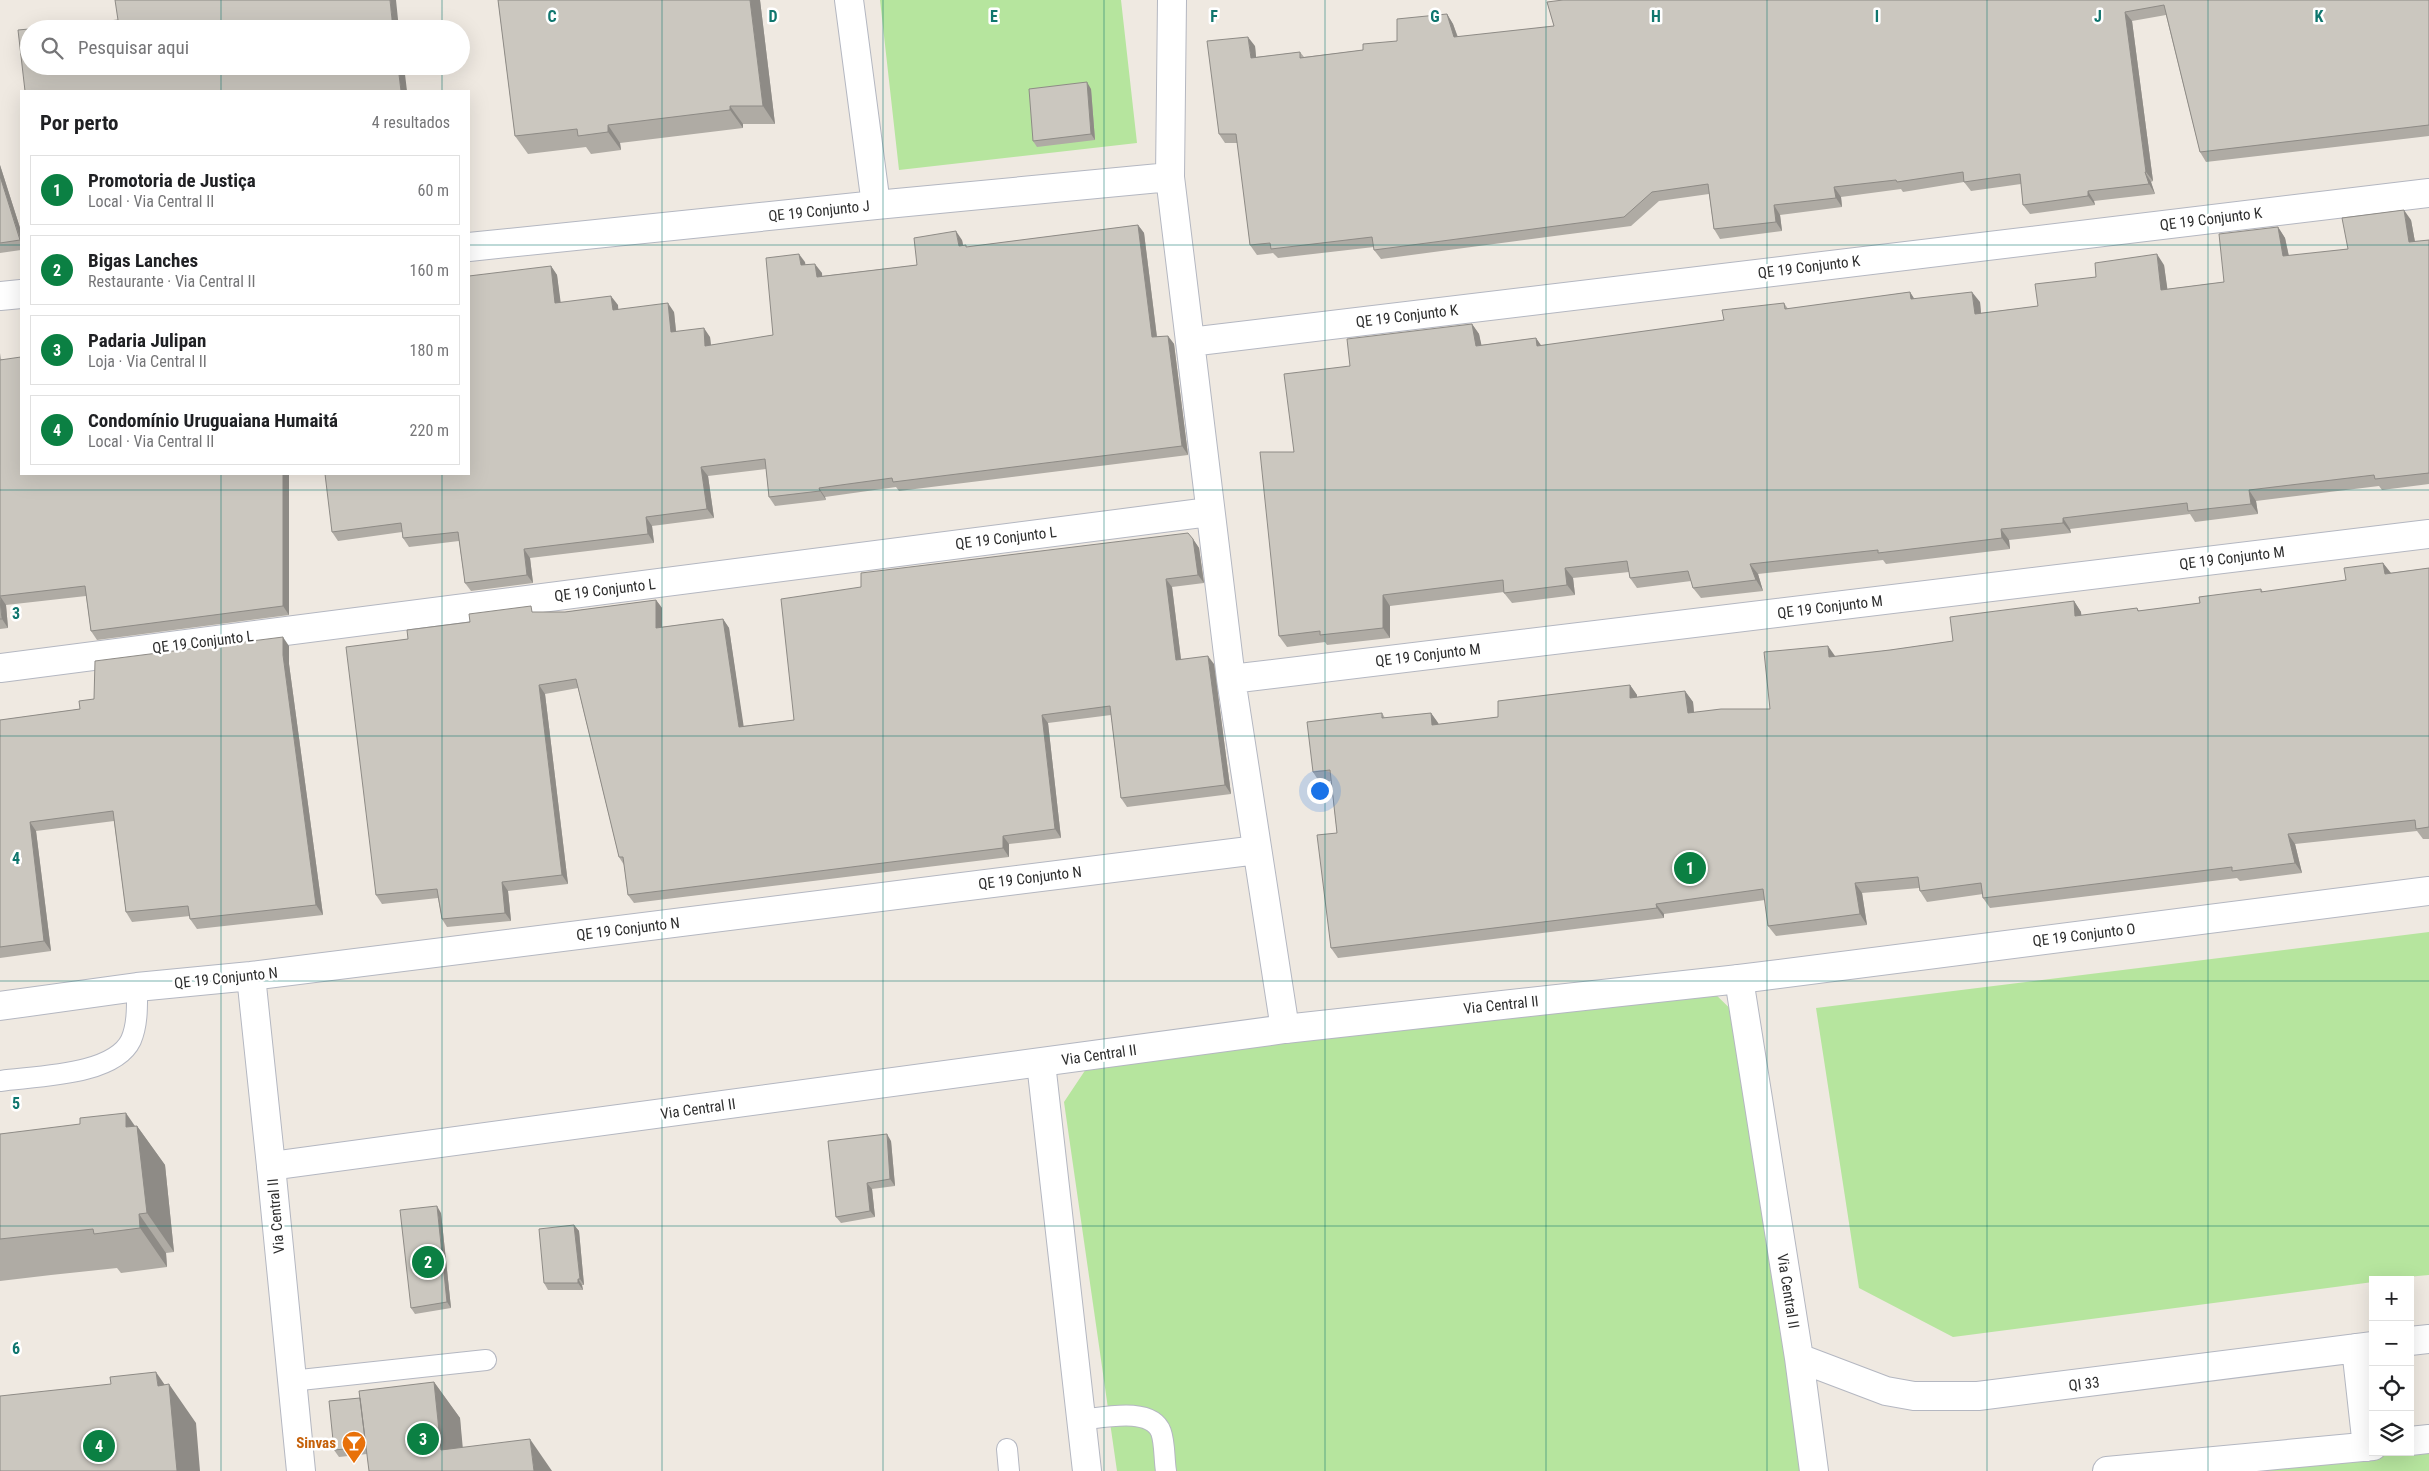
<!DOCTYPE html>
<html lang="pt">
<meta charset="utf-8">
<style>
body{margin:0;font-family:"Roboto Condensed",sans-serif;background:#f2f2f2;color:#202124}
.controls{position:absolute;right:15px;bottom:15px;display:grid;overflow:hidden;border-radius:0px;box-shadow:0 5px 20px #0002}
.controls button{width:45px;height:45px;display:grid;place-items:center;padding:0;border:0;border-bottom:1px solid #e0e0e0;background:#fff;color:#202124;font:25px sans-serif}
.you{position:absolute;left:1319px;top:790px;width:18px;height:18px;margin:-12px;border:4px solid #fff;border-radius:50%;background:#1a73e8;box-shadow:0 0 0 8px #1a73e833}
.badge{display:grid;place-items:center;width:32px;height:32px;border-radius:50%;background:#0b8043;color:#fff;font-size:16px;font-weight:700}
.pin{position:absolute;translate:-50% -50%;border:2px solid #fff;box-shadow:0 1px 5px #0006}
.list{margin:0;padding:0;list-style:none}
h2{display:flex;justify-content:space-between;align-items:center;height:65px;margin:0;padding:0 20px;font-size:21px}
h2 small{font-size:16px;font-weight:400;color:#757577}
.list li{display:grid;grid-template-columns:32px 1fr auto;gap:15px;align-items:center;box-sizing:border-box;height:70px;margin:0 10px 10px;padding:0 10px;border:1px solid #e0e0e0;border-radius:0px}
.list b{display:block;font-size:19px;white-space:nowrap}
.list p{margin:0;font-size:16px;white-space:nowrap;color:#757577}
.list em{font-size:16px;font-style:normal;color:#757577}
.icon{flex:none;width:28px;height:28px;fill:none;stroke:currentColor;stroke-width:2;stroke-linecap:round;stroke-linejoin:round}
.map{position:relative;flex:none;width:2429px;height:1471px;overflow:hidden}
.search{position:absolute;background:#fff;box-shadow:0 5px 20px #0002;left:20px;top:20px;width:450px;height:55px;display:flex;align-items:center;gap:12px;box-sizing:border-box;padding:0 18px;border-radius:28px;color:#757577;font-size:19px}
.panel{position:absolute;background:#fff;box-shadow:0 5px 20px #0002;left:20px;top:90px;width:450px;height:385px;border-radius:0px}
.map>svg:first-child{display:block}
.green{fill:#b6e59e}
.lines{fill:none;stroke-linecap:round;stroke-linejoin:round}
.lane-casing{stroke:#b4b7c1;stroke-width:22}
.street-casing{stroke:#b4b7c1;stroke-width:30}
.secondary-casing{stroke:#b4b7c1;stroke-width:30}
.lane{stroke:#fff;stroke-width:20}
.street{stroke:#fff;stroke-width:28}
.secondary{stroke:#fff;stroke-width:28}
.wall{fill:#afaba4}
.shaded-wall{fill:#8e8b86}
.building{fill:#cbc7bf;stroke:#8e8b86}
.grid{fill:none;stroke:#0f766e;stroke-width:1;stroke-opacity:0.55}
.labels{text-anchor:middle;stroke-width:5;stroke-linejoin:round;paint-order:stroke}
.street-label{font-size:15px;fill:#2e2e2e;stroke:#fff}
.food-label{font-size:15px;font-weight:bold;fill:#c56008;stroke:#fff;text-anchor:end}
.grid-label{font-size:16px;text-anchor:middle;font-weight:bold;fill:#0f766e;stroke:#fff;stroke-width:5;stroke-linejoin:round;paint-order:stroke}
</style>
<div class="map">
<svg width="2429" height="1471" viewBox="0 0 2429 1471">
<rect width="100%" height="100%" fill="#efe9e1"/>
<path class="green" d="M880,0H1121L1137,143L899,170Z
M2429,932V1275L2373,1280V1282L1953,1337L1859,1288L1816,1008Z
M1708,987L1752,1030L1825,1471H1117L1064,1102L1086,1069Z
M2429,1449V1471H2247L2405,1452Z"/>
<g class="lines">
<defs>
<path id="lane" d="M0,1081C35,1076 114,1076 131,1040C138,1024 137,1004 137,987
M291,1381L486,1360
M1080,1420C1102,1418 1151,1406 1161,1432C1165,1443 1164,1459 1166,1471
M1007,1449L1009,1471"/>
<path id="street" d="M849,0L876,205
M1172,0L1170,177L1231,679L1285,1029
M469,247L876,205L1170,177
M0,296L21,294
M1190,342L2429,193
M0,668L1209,512
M1231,679L2429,534
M251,976L271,1166
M1739,979L2429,891
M0,1006L137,987L251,976L1257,850
M1041,1063L1087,1471"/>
<path id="secondary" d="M2410,1341L2429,1339
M2356,1348L2367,1447
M1799,1358L1886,1391L1914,1396H1978L2373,1346
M2410,1441L2429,1439
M301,1471L271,1166L1285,1029L1739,979L1799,1358L1814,1471
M2107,1471L2373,1446"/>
</defs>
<use href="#lane" class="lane-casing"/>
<use href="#street" class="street-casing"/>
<use href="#secondary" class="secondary-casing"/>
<use href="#lane" class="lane"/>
<use href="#street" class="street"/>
<use href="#secondary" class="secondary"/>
</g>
<path class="wall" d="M498,0H760L775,124H743V128L620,143L621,150L591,154L586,147L528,154L515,136Z
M2429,0V136L2206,162L2200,152L2166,15L2132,21L2153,181L2151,182L2155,194L2094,201L2095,205L2030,214L2023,205L2021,184L1971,191L1964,182L1903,192L1901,189L1841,197L1842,207L1780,215L1782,231L1720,239L1714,229L1709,194L1659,201L1631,226L1381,259L1374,250V247L1278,258L1273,253L1257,255L1250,245L1238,143H1225L1219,134L1255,46L1256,57L1300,52L1304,57L1363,50L1397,41L1447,14L1453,24L1458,37L1554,26L1547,2Z
M1091,89L1095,140L1037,147L1033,141Z
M0,165L21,231V250L0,253Z
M2411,220L2415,242L2429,240V484L2382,490L2379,486L2256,501L2258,514L2195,522L2190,514L2070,529L2071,533L2009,540L2010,549L1886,564L1883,560L1758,574L1763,591L1701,598L1693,588L1691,581L1637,588L1630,578L1629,572L1573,578L1575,595L1512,603L1504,593V592L1390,606V638L1327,645L1325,642L1287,647L1279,636L1294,452L1350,366L1472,324L1479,334L1481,345L1536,338L1541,346L1724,320L1784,303L1788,309L1910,292L1914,299L1980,302L1981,313L2038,306L2096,277L2164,265L2167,289L2224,282L2278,227L2285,238L2289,256L2348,249Z
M1138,225L1144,233L1157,337L1168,336L1174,344L1188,455L899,491L896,487L825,497L826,500L775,506L769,497L766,469L708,476L714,518L652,526L654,543L530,558L533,583L471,591L465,583L459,541L409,547L403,538L402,532L338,541L332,532L551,266L557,275L560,302L618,305V310L674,312L676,331L710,337L711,345L773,335L805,262V265L822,273V276L917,265L962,240L963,245L967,247Z
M0,353L1,359L289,474V615L97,640L91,631L86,596L6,605L8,628L0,629Z
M1193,539L1199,548L1204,583L1172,587L1181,659L1214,664L1231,794L1127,807L1121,798L1111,715L1048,723L1061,838L1009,844V857L634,903L628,895L624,865L619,857L578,688L545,694L568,884L508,891L511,921L447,927L442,919L438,898L382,904L376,895L408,639L470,622L535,612H565L656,600L662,608V627L723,619L729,628L743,726L794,720Z
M2383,563L2390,573L2429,568V839H2423L2417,831L2295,844L2302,873L2240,881L2237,878L1990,908L1983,898V894L1927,902L1920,891L1919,888L1862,893L1867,925L1776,936L1768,926L1765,900L1664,914V918L1338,958L1331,948L1337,833L1331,781L1320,783L1313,772L1382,713L1385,718L1431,713L1439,724L1498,717L1630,685L1637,695V697L1685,691L1693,702L1694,712L1770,709L1835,656V657L1890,650L1953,641L2074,601L2081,612V616L2137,608L2139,611L2200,603L2261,589L2263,592L2346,580Z
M289,646V664L323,915L197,929L190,919V916L132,922L126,912L114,821L36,831L51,951L0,958V720L80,709L94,699Z
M137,1126L165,1165L174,1252L166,1253L167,1267L121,1273L117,1268L51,1275L0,1281V1134Z
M891,1141L895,1186L872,1189L875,1217L841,1223L836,1217Z
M441,1213L451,1308L415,1314L411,1308Z
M574,1225L579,1231L584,1285H582L583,1290H548L544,1283Z
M434,1382L460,1418L462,1448L552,1471L367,1454L339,1457L334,1450L360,1398Z"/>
<path class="shaded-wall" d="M390,0H396L399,29H393Z
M750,0H760L775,124L763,106Z
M2125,12L2132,21L2153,181L2146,172Z
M1447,14L1453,24L1461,47L1454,37Z
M1248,37L1255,46L1257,67L1251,58Z
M398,66H404L407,91H401Z
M1087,82L1091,89L1095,140L1091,134Z
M730,106L743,124V128L730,110Z
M608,125L620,143L621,150L608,132Z
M0,165L21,231V241L0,176Z
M2145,172L2151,182L2155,194L2149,184Z
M1834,187L1841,197L1842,207L1836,198Z
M2088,191L2094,201L2095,205L2088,196Z
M1774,205L1780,215L1782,231L1776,222Z
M2404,210L2411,220L2417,253L2409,242Z
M1138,225L1144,233L1158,346L1152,337Z
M2278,227L2285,238L2291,267L2283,256Z
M956,231L962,240L965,255L959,246Z
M799,254L805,262L807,274L801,265Z
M2157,254L2164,265L2169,300L2161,290Z
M815,264L822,273L823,286L817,277Z
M551,266L557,275L562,312L555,303Z
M1910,292L1917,303L1911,299Z
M1972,292L1980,302L1982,325L1975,314Z
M611,296L618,305L619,319L613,310Z
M668,303L674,312L677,341L671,332Z
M1472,324L1479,334L1484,356L1476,346Z
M704,328L710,337L712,355L705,346Z
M1168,336L1174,344L1188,455L1182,446Z
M1536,338L1543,348L1537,346Z
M701,467L708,476L714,518L707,509Z
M283,474H289V615L283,606Z
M819,488L825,497L826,500L820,491Z
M2249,490L2256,501L2258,514L2251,504Z
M646,517L652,526L654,543L648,534Z
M2063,518L2070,529L2071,533L2063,523Z
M2001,529L2009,540L2010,549L2002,538Z
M1193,539L1199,548L1204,583L1198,575Z
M524,549L530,558L533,583L527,575Z
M2383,563L2391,573L2385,574Z
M1750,564L1758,574L1763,591L1756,580Z
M1565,568L1573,578L1575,595L1567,585Z
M1166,579L1172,587L1182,668L1176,660Z
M1383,595L1390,606V638L1383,628Z
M0,596L6,605L8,628L2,619Z
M656,600L662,608V636L656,628Z
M2074,601L2081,612L2083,627L2075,616Z
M723,619L729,628L745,735L739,727Z
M283,637L289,646V664L323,915L316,905L283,655Z
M1828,646L1835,656L1837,668L1829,657Z
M1208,656L1214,664L1231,794L1225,785Z
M539,685L545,694L568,884L562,875Z
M1630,685L1637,695V709L1630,698Z
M1685,691L1693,702L1695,723L1688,713Z
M1431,713L1438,723L1439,735L1432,725Z
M1042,715L1048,723L1061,838L1055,829Z
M30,822L36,831L51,951L44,941Z
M2288,834L2295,844L2302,873L2295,863Z
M1003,836L1009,844V857L1003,848Z
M502,882L508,891L511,921L505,913Z
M1855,883L1862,893L1867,925L1860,914Z
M1656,904L1664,914V918L1657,908Z
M126,1113L137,1129V1126L165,1165L174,1252L147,1213L126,1127Z
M887,1134L891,1141L895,1186L890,1179Z
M867,1183L872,1189L875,1217L870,1211Z
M437,1206L441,1213L451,1308L447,1302Z
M139,1214L166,1253L167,1267L140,1228Z
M574,1225L579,1231L584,1285L580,1279Z
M578,1279L582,1285L583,1290L578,1283Z
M156,1372L169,1391V1384L196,1423L200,1471H177L158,1386Z
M434,1382L460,1418L465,1471L441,1450Z
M530,1439L552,1471H534Z"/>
<path class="building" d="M115,0H390L393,29H31L118,20Z
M498,0H750L763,106H730V110L608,125V132L578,136L577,129L515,136Z
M1563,0H2429V125L2200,152L2164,5L2125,12L2146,172H2145L2149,184L2088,191V196L2023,205L2020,174L1964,182L1963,172L1897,182L1896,180L1834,187L1836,198L1774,205L1776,222L1714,229L1708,184L1652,192L1624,217L1374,250L1372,237L1271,249L1270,243L1250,245L1236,134H1219L1207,41L1248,37L1251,58L1300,52V58L1363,50V44L1397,41V19L1447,14L1454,37L1554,26L1547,2Z
M29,29V66H398L401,91H25L18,30Z
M1087,82L1091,134L1033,141L1029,89Z
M0,176L20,240L0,243Z
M2404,210L2409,242L2429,240V473L2375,479L2374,475L2249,490L2251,504L2188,511L2187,503L2063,518V523L2001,529L2002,538L1878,553V550L1750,564L1756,580L1693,588L1688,571L1630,578L1627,561L1565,568L1567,585L1504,593L1503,580L1383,595V628L1320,635V631L1279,636L1260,452H1294L1284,374L1350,366L1347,339L1472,324L1476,346L1536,338L1537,346L1724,320L1722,310L1784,303L1785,309L1910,292L1911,299L1972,292L1975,314L2038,306L2035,284L2096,277L2095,263L2157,254L2161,290L2224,282L2219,234L2278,227L2283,256L2348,249L2342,218Z
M1138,225L1152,337L1168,336L1182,446L893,482L892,478L819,488L820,491L769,497L765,459L701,467L707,509L646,517L648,534L524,549L527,575L465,583L458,532L403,538L401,523L332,532L325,474H469V276L551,266L555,303L611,296L613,310L668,303L671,332L704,328L705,346L773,335L766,258L799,254L801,265L815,264L817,277L917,265L914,238L956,231L959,246L966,245V247Z
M21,357V474H283V606L91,631L85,586L0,596V360Z
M1188,533L1193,539L1198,575L1166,579L1176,660L1208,656L1225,785L1121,798L1110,706L1042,715L1055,829L1003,836V848L628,895L623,857H619L576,679L539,685L562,875L502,882L505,913L442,919L437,889L376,895L346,647L408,639L407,630L470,622L469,614L531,606L532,612H565L656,600V628L723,619L739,727L794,720L781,599L861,587V573Z
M2383,563L2385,574L2429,568V827L2416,829L2415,820L2288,834L2295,863L2232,871V867L1983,898L1981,883L1920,891L1918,877L1855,883L1860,914L1768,926L1763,889L1656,904L1657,908L1331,948L1317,835L1337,833L1330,770L1313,772L1307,722L1382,713V718L1431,713L1432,725L1498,717V701L1630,685V698L1685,691L1688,713L1721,709H1770L1764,652L1828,646L1829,657L1890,650L1953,641L1950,617L2074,601L2075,616L2137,608L2138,611L2200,603L2199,597L2261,589V592L2346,580L2344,568Z
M0,600L2,619H0Z
M283,637V655L316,905L190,919L188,906L126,912L113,811L30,822L44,941L0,947V720L80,709L79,701L94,699L95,661Z
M126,1113V1127L137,1126L147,1213L139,1214L140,1228L94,1234L93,1229L0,1239V1134L80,1124V1118Z
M887,1134L890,1179L867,1183L870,1211L836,1217L828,1141Z
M437,1206L447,1302L411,1308L400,1210Z
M574,1225L580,1279H578V1283H544L539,1229Z
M156,1372L158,1386L169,1384L177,1471H0V1396L111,1384L110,1377Z
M434,1382L441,1450L530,1439L534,1471H369L359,1391Z
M360,1398L366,1447L334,1450L329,1401Z"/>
<path class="grid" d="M221,0V29M442,0V29M662,0V1471M883,0V1471M1104,0V1471M1325,0V1471M1546,0V1471M1767,0V1471M1987,0V1471M2208,0V1471M221,66V91M442,66V91M0,245H21M469,245H2429M221,474V1471M442,474V1471M0,490H2429M0,736H2429M0,981H2429M0,1226H2429"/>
<defs>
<symbol id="bar-pin" viewBox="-11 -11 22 30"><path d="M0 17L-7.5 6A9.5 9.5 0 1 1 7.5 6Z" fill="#e8710a" stroke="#fff"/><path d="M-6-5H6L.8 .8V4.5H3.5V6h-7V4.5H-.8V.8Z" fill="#fff"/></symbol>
</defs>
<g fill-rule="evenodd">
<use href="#bar-pin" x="340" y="1429" width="28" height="38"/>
</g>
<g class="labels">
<g class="street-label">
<text transform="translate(819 211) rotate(-6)" y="5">QE 19 Conjunto J</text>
<text transform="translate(2211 219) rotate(-7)" y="5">QE 19 Conjunto K</text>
<text transform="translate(1809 267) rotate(-7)" y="5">QE 19 Conjunto K</text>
<text transform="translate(1407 316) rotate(-7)" y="5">QE 19 Conjunto K</text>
<text transform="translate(1006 538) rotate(-7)" y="5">QE 19 Conjunto L</text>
<text transform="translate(2232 558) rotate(-7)" y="5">QE 19 Conjunto M</text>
<text transform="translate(605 590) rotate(-7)" y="5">QE 19 Conjunto L</text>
<text transform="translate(1830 607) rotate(-7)" y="5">QE 19 Conjunto M</text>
<text transform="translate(203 642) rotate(-7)" y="5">QE 19 Conjunto L</text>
<text transform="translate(1428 655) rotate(-7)" y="5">QE 19 Conjunto M</text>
<text transform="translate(1030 878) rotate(-7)" y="5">QE 19 Conjunto N</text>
<text transform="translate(628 929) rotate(-7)" y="5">QE 19 Conjunto N</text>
<text transform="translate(2084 935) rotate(-7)" y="5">QE 19 Conjunto O</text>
<text transform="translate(226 978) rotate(-6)" y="5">QE 19 Conjunto N</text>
<text transform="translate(1501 1005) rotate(-6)" y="5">Via Central II</text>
<text transform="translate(1099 1055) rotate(-8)" y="5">Via Central II</text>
<text transform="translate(698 1109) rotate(-8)" y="5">Via Central II</text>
<text transform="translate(276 1216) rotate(-95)" y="5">Via Central II</text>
<text transform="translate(1788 1291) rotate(81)" y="5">Via Central II</text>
<text transform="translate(2084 1384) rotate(-7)" y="5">QI 33</text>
</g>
<g class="food-label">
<text x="336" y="1448">Sinvas</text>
</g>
</g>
<g class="grid-label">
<text x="552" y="22">C</text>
<text x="773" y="22">D</text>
<text x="994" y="22">E</text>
<text x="1214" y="22">F</text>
<text x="1435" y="22">G</text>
<text x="1656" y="22">H</text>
<text x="1877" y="22">I</text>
<text x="2098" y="22">J</text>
<text x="2319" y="22">K</text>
<text x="16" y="619">3</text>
<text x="16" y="864">4</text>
<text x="16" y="1109">5</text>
<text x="16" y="1354">6</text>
</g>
</svg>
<div class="controls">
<button>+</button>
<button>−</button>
<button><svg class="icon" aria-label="locate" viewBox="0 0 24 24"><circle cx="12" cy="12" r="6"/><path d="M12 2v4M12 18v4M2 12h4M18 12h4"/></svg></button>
<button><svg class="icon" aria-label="layers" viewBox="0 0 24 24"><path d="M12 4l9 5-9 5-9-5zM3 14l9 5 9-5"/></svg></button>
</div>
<div class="you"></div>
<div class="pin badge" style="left:1690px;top:868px">1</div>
<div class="pin badge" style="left:428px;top:1262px">2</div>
<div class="pin badge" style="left:423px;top:1439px">3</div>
<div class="pin badge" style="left:99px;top:1446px">4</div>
<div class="search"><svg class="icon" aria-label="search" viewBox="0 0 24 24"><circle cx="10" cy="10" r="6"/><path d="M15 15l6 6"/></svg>Pesquisar aqui</div>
<section class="panel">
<h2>Por perto<small>4 resultados</small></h2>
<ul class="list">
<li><span class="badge">1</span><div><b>Promotoria de Justiça</b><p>Local · Via Central II</p></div><em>60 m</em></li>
<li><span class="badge">2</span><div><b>Bigas Lanches</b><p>Restaurante · Via Central II</p></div><em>160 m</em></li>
<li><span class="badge">3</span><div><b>Padaria Julipan</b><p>Loja · Via Central II</p></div><em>180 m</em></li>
<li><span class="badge">4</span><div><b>Condomínio Uruguaiana Humaitá</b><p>Local · Via Central II</p></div><em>220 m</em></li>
</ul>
</section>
</div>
